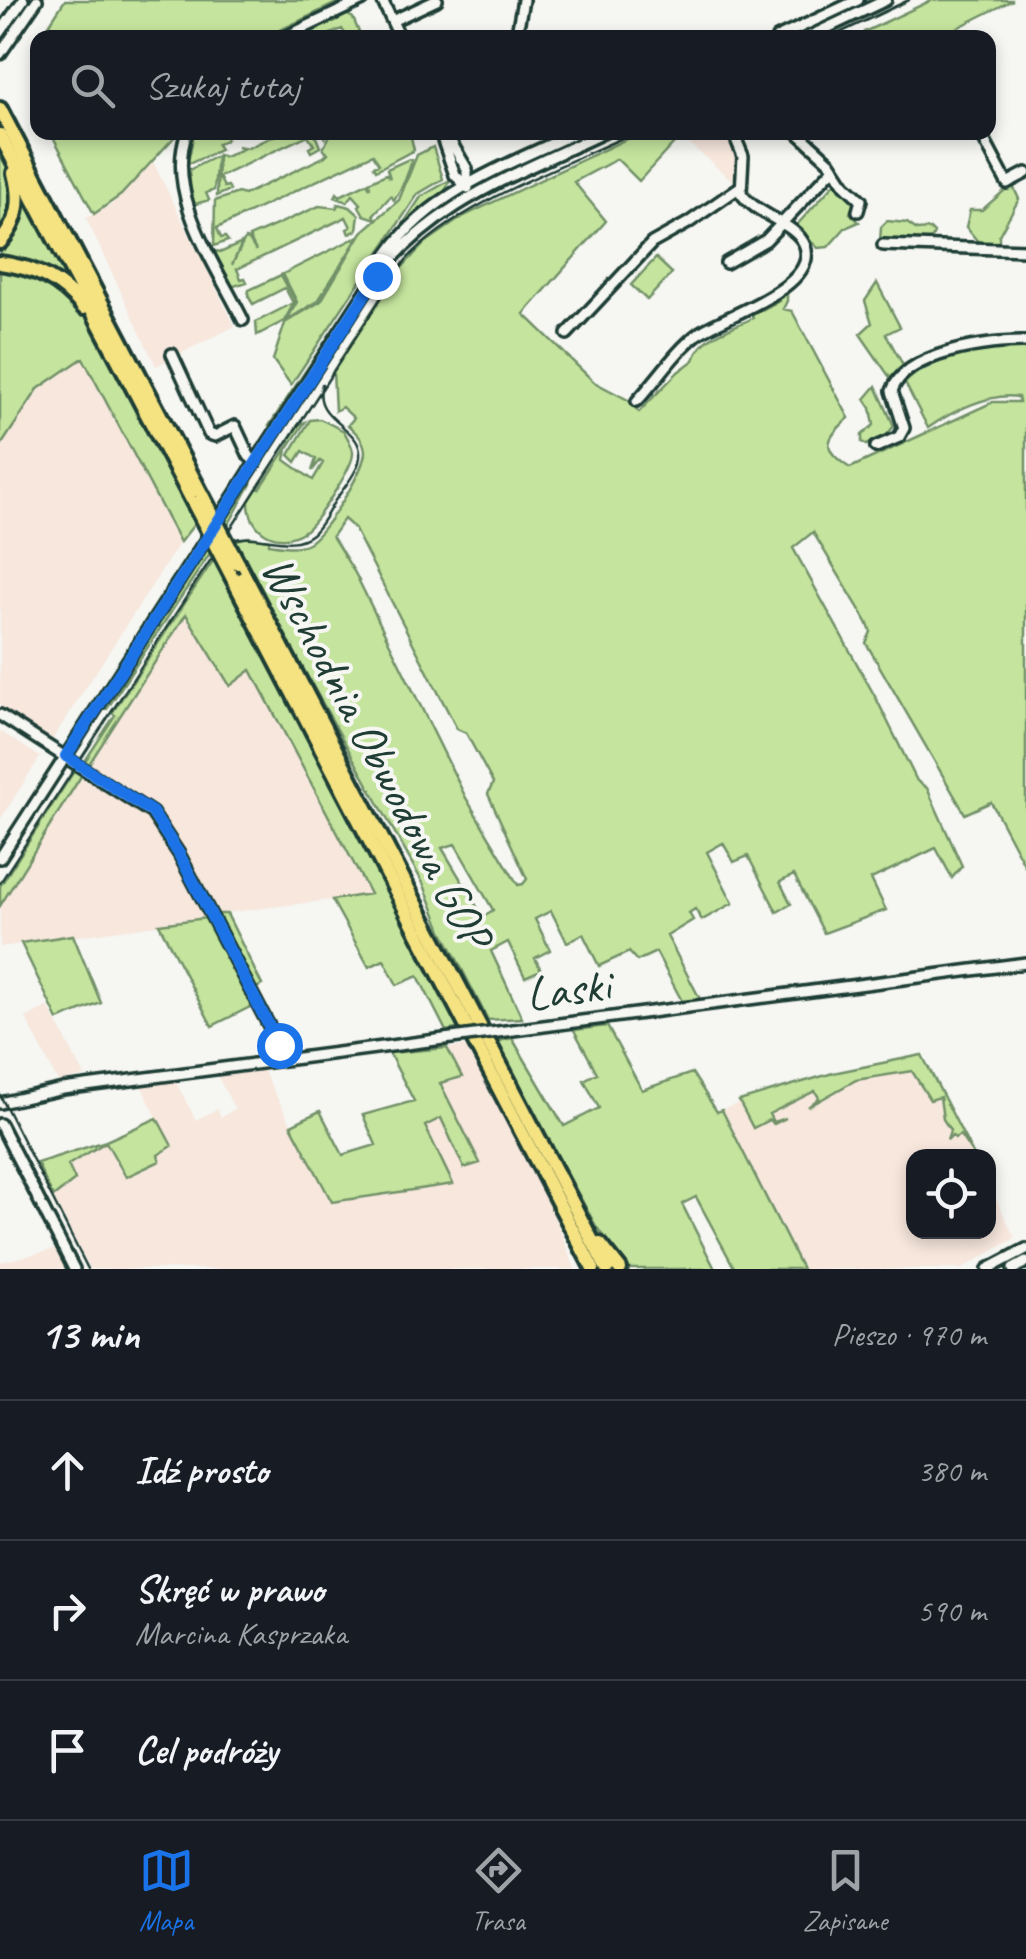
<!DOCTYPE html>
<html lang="pl">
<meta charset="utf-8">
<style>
body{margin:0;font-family:Caveat,sans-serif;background:#242831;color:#f1f3f6}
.controls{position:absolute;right:30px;bottom:30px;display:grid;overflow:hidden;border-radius:20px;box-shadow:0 5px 15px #0003}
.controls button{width:90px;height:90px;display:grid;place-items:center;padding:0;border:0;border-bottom:2px solid #363941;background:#171b24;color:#f1f3f6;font:50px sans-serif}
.stop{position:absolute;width:30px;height:30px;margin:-22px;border:8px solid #1a73e8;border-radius:50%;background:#fff}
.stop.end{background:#1a73e8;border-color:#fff;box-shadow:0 2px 10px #0008}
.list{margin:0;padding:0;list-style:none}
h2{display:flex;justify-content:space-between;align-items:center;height:130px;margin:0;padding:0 40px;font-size:42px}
h2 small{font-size:32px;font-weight:400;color:#9ea1a6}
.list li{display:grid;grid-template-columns:65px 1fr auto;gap:30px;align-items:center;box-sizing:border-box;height:140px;padding:0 40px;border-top:2px solid #363941}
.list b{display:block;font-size:38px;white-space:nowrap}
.list p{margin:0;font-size:32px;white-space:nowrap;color:#9ea1a6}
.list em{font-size:32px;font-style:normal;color:#9ea1a6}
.icon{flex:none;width:55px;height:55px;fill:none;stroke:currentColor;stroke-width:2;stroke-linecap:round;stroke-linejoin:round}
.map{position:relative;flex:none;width:1026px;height:1269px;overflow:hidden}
.search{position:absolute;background:#171b24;box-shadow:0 5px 15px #0003;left:30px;right:30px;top:30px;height:110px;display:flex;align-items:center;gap:25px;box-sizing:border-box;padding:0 35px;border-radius:20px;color:#9ea1a6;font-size:38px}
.sheet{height:550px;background:#171b24}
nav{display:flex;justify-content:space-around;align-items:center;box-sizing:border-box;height:140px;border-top:2px solid #363941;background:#171b24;font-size:28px;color:#9ea1a6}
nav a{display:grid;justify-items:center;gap:5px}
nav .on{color:#1a73e8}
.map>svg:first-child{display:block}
.built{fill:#f7e7dd}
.green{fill:#c5e59e;stroke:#729169;stroke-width:2.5;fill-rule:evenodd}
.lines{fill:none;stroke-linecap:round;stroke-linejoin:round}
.stream{stroke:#608ca0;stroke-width:2.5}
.minor-casing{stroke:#1f3d34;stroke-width:16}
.highway-casing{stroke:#1f3d34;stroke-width:20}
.minor{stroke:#f6f6f2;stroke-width:9}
.highway{stroke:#f5e382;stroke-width:12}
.tram{stroke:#1f3d34;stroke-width:2.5}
.minor-bridge-casing{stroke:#1f3d34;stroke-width:16;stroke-linecap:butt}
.highway-bridge-casing{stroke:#1f3d34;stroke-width:20;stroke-linecap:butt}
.minor-bridge{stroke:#f6f6f2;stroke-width:9}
.highway-bridge{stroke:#f5e382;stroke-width:12}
.route{stroke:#1a73e8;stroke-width:12}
.labels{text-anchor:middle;stroke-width:8;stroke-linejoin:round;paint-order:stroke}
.street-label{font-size:48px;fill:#1f3d34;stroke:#f6f6f2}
</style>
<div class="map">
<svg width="1026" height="1269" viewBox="0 0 1026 1269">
<rect width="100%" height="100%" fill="#f6f6f2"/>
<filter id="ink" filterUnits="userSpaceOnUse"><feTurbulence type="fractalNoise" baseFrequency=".01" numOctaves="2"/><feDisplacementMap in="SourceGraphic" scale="20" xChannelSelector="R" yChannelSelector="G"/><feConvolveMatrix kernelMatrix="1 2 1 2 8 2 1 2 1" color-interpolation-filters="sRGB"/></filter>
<g filter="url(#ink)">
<path class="built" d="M683,133H739L749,157L732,180L680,136Z
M153,162L235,326L156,366L86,218L110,206Z
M83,358L180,542L50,743L0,711V447L38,389Z
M185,614L229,685L251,669L371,895L215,914L177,843L159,816L136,793L89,764Z
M0,731L40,757L0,820Z
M83,773L151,818L175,854L206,918L0,947V906Z
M48,1006L85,1076L58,1082L26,1018Z
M469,1046L544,1190L575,1269H90L53,1197L75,1180L67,1165L106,1141L158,1155L171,1146L140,1083L174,1079L196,1120L217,1109L221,1117L235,1109L216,1073L261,1067L332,1202L452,1185L424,1126L442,1118L464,1167L440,1083L461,1076L447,1048Z
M922,1055L974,1156H914V1232H988L989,1185L1015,1238L962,1269H802L722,1110L769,1091Z
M57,1249L67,1269H0V1262Z"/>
<path class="green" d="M65,0H343L266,37H41Z
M932,0H1013L953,30L956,37H939L936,32L927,29L907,37H867L864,32Z
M346,14L353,18L361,37H347L342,29L324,37H295Z
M282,132L327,133L325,138L322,134L316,137L320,147L311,152L309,148L314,145L308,135L219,177L224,187L228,186L230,190L217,196L218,155L225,157L242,149L237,146L248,148Z
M51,133H178L121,195L94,214Z
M194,133V132L227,133L226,140L217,144L220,150L191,163L188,162Z
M331,133H410L414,150L376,170L374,166L379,164L373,154L217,228L221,238L225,237L228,241L214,246L215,201L238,193L244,195L324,157L328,153L323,149Z
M639,133H683L639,181L617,159L574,182L606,221L524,314L594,382L628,400L639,412L678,372L694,360C701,335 731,329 753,318L752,315L779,301L778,296L787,291V301L783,309L792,311L849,418C824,440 821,449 850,468L993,402H1019L1018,397C990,392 951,412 928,428L905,383C937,350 983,348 1026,344V868L991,802L965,814L866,643L871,632L867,622L813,532L793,548L877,700L917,781L927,788L962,866L952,878L936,848L871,879L886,910L824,933L794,875L780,882L791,904L777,912L748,856L734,862L723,843L707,852L733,903L702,920L695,909L689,913L693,920L667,936L701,1001L683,1003L656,952L637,961L629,952L599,966L583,934L567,942L551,911L535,919L550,950L535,958L541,970L525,977L508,942L491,951L522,1018L488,1020L442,930L424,885L232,541L249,537L269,540V544C282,546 297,549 308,543C324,535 366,469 365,451C364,439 356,433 348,425L354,418L342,407L335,411L333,371L396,274L425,243L464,216ZM344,519L354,528L457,729L466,733L493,783L488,794L527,879L523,884L518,885L466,798L355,573L332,536ZM455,844L493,910L483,917L442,848Z
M433,147L443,179L418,194L291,385L273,360L285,323L321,301L362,232L399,200L417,155Z
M0,152C17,187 18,202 0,236Z
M217,156L214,190L206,193L209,200L192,205L189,170Z
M409,159L412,160C408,175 402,188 394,200L391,196L374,214L376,219L364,215L359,206L361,204L353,195L347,202L335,197L337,193L340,196L367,183L370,188L369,182L386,174L390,178L387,169Z
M450,180C444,200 421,210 408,226C357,289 316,360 272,428L269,426L421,197Z
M836,182L854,202L850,213L859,222L845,228L828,247L818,248L795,227Z
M1012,184L1019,199L999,235V244L979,243L966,227L970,210H982Z
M23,196L25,197L77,293L0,261V246Z
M338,204L350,207L359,215L357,230L349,234L347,229L351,227L346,217L237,269L241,279L245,278L247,282L231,287L214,251L222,252L242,243L232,265L245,239L249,240L256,251L249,237L319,206L337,208Z
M887,221L907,223L917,230L930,229L934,233L930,243L880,242L881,227Z
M359,236L318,301L287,320L297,302L283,274Z
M656,258L672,273L647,300L631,285Z
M0,267C35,271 65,290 86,317L196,522L180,542L83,358L38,389L0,447Z
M281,275L295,301L284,321L257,335L256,322L293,303L285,288L253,304L248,296L249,290Z
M877,283L900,327L886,334L903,365L891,379L860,334L872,323L865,301Z
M876,386L894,426L885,437L867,445L862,442V435L874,425L871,408L865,399Z
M320,419L344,431C347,438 353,445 353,453C354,466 315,525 303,532C277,548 248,531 249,501L257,488L260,489L291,442L289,439L298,425L305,422L287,449L285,460L313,480L323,463L320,461L312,471L316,459L303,451L296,462L289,455L310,420Z
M249,483L251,484L226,529L107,709L103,707Z
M214,559L215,560L461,1028L446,1031L418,976L397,985L384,960L369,967L332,900L370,894L251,670L230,686L186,614L89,764L85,761L115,715L112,713Z
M76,768L83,773L0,906V886Z
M215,914H227L262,985L256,988Z
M206,918L252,1006L212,1026L159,924Z
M73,935L101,1003L58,1020L21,943Z
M607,1026L642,1090L692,1073L717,1112L722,1110L802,1269H735L696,1197L682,1204L715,1269H626L596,1226L495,1042L512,1038L564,1126L599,1108L584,1080L597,1073L574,1030Z
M447,1048L462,1077L440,1083L480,1163L464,1168L441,1118L425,1126L453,1184L332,1202L291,1125L320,1111L343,1155L376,1145L363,1115L414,1101L389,1053Z
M922,1055L974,1156L960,1135L955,1138L952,1135L947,1140L950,1130L943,1119L940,1097L930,1100L912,1071L856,1080L808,1107L819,1098L815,1091L769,1114L773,1122L786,1118L774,1124L769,1120L753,1128L739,1101L833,1073Z
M157,1118L172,1146L158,1155L160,1161L126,1177L106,1142L68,1165L75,1180L53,1197L37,1163L106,1141Z"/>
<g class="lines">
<path class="stream" d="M914,374L951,356"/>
<defs>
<path id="minor" d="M382,0L400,38
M392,21L437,0
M0,33L23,0
M283,38L363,0
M516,38L523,0
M777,38L858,0
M806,38L886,0
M0,54L37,0
M187,132C164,195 217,266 243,320
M440,132L455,175L468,188
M445,132L467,169V185
M797,132L830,162L845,185L861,200L858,211
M980,132L1007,183L1026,173
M883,245L1026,250
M726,263L766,240L833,169
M381,264C424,193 506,166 577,132
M567,334L652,243L688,223L740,187
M172,354L209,434L215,436L235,426L249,456L256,462
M637,401C657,380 676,350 699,333C724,316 819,287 805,246C797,223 756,216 741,193L743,156L733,132
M876,447L899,437L904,428L892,391C905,352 991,341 1026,342
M0,715L152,813L179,854L279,1045L284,1060
M0,858L368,288C428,204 515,175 605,132
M513,1030L1026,963
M0,1103L63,1089L444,1039
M0,1124L74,1269
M988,1269L1026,1249
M1013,1269L1026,1262"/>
<path id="highway" d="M0,109L201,493
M0,135L193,502
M0,242C19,222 21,199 14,173
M0,263C37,268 60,280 84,308
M238,563L607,1269
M232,577L593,1269
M600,1244L620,1269"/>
</defs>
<use href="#minor" class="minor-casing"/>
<use href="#highway" class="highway-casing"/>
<use href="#minor" class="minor"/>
<use href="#highway" class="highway"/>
<path class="tram" d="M829,38L909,0
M222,546C250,524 286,555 312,534C321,526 328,513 334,502C342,490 355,476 359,462C369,426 310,423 322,384
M0,883L406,260C459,203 564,166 635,132
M0,1095L88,1269"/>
<defs>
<path id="minor-bridge" d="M444,1039L513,1030"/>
<path id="highway-bridge" d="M201,493L238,563
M193,502L232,577"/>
</defs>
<use href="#minor-bridge" class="minor-bridge-casing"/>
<use href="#highway-bridge" class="highway-bridge-casing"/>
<use href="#minor-bridge" class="minor-bridge"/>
<use href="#highway-bridge" class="highway-bridge"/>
</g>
</g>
<g class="lines" filter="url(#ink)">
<path class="route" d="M279,1045L179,854L152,812L66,756L377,276"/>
</g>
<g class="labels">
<g class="street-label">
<text transform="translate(378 751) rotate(62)" y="17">Wschodnia Obwodowa GOP</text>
<text transform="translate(568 988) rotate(-7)" y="17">Laski</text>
</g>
</g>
</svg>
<div class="controls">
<button><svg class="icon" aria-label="locate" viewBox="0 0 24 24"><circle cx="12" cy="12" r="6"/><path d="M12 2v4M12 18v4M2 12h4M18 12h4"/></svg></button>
</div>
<div class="stop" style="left:279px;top:1045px"></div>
<div class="stop end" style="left:377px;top:276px"></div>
<div class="search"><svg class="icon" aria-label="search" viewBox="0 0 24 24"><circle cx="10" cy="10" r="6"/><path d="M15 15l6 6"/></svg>Szukaj tutaj</div>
</div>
<section class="sheet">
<h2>13 min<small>Pieszo · 970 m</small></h2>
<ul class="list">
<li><svg class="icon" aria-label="ahead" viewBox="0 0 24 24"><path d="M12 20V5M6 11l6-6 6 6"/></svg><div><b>Idź prosto</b></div><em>380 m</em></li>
<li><svg class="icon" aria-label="right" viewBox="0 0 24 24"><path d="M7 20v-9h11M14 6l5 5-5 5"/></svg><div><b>Skręć w prawo</b><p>Marcina Kasprzaka</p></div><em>590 m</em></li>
<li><svg class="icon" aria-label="arrive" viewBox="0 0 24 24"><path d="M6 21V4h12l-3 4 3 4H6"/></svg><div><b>Cel podróży</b></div></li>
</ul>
</section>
<nav>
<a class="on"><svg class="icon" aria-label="map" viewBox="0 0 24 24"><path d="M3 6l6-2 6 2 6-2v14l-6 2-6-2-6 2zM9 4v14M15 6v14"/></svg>Mapa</a>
<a><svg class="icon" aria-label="directions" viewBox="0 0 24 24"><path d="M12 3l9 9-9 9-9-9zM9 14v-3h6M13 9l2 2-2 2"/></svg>Trasa</a>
<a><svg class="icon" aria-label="saved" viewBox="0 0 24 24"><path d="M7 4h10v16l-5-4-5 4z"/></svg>Zapisane</a>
</nav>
